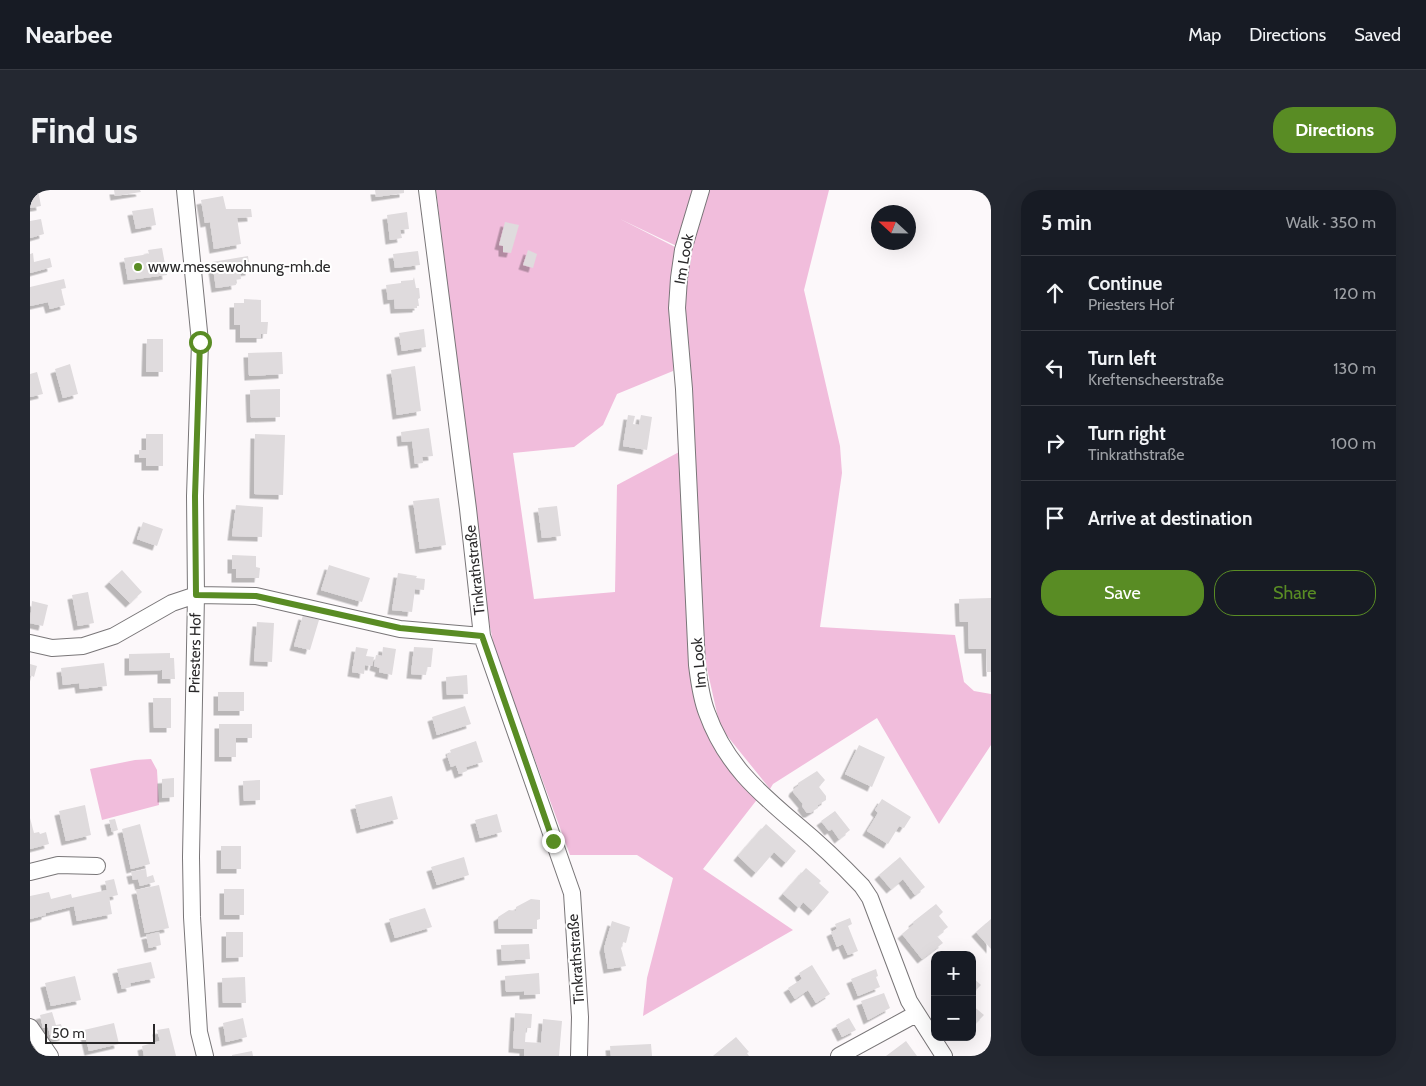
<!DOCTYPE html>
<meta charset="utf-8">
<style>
body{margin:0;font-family:Cabin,sans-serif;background:#242831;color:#f1f3f6}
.controls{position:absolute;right:15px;bottom:15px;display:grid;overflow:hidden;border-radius:10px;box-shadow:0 5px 20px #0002}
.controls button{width:45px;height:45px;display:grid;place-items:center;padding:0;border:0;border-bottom:1px solid #363941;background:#171b24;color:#f1f3f6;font:25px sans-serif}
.compass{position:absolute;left:841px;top:15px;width:45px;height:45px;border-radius:50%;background:#171b24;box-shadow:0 5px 20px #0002;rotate:292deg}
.scale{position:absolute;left:15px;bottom:12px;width:110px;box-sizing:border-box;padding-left:5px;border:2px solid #292829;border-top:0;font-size:14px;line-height:18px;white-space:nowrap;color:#292829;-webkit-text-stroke:4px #fff;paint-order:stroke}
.stop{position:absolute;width:15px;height:15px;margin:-11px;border:4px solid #598c24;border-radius:50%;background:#fff}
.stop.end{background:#598c24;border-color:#fff;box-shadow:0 1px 5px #0008}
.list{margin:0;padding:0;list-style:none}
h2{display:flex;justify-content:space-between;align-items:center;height:65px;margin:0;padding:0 20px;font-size:21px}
h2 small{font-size:16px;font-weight:400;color:#9ea1a6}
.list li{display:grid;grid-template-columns:32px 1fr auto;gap:15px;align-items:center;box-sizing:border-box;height:75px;padding:0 20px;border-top:1px solid #363941}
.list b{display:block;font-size:19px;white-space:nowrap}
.list p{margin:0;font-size:16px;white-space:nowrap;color:#9ea1a6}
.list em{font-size:16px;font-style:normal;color:#9ea1a6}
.actions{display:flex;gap:10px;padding:15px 20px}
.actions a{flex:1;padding:11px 0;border:1px solid #598c24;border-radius:20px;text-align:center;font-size:18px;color:#598c24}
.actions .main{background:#598c24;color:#fff}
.icon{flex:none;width:28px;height:28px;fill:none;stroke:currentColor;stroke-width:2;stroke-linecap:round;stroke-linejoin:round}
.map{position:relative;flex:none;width:961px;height:866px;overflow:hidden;border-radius:20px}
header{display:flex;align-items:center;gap:30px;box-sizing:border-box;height:70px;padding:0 25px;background:#171b24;border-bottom:1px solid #363941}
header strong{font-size:24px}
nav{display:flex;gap:28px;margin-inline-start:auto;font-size:18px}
.intro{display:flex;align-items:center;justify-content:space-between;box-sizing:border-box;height:120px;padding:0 30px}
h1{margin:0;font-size:35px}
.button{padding:12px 22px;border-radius:20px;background:#598c24;color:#fff;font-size:18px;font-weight:700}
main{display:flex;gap:30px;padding:0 30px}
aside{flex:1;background:#171b24;border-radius:20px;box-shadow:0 5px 20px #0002}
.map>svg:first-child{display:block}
.green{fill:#f1bddc}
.building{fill:#dfdbdd;filter:url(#shadow)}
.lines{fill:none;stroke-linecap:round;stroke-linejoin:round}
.minor-casing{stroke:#797678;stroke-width:18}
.minor{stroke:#fff;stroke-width:16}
.route{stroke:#598c24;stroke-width:6}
.poi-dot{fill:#598c24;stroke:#fff;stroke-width:2}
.labels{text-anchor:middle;stroke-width:4;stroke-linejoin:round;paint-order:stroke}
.street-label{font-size:15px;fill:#292829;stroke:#fff}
.poi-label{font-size:15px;fill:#292829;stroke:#fff;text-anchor:start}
</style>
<header>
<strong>Nearbee</strong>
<nav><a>Map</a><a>Directions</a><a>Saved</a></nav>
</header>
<div class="intro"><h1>Find us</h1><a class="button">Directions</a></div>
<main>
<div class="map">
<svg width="961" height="866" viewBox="0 0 961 866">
<defs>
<filter id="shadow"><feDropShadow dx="-4.5" dy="4.5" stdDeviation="0" flood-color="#0004"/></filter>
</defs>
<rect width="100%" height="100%" fill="#fcf8fa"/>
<path class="green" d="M406,0H799L774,100L810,256L812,283L790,437L925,445L934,492L944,501L961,504V555L909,634L847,528L743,594L740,599L690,537L672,456L649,114L655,60L590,29L651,60L646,117L643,181L587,204L573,235L544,257L483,263L504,409L585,402L587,295L651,261L673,525L729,607L673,679L763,740L613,826L617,788L643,688L607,665H540L465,461L458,427Z
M121,569L127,580L129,615L72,630L60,579L105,570Z"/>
<path class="building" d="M8,0L11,16L0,18V2Z
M84,0H110L111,2L85,6Z
M345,0H374V3L346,7Z
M193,6L196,19H221L222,27L207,28L211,54L184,59L180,32L175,33L171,10Z
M123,18L126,35L106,39L102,21Z
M377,22L379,39L370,40L372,48L360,50L357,25Z
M11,29L14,44L0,48V31Z
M475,32L489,35L481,63L473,62V56L469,55Z
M132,58L137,85L98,90L94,68L119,64L118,60Z
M498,60L507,64L503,78L493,75Z
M388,61L390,75L365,78L363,64Z
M3,63L4,72L20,68L22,77L0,83V64Z
M218,66L220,81L210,82L211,89L205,90L206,95L186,98L182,72Z
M384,87L386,98H389L390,108L388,109L389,116H387V118L365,119L364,109L358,110L356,95L371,93V91L383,90Z
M34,89L36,98L31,99L35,115L20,119L18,112L0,116V97Z
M214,109L231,110V132H238L237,144H231V148H210V135H204V113H214Z
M394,139L396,157L372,161L369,143Z
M117,149H133V182H116Z
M252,162L253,184L219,186L218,163Z
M40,174L48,204L33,208L25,179Z
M385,176L391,221L367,225L361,180Z
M7,182L13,204L0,207V184Z
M250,199V227L221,228L220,200Z
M598,225L605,226L603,234L609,235L611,225L622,227L617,260L593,256Z
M399,238L403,266L392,267L393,273L385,274L382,251L372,252L371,242Z
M116,244H133V276H116V268H109V260H116Z
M225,244L255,245L253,305L224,304Z
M409,308L416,355L390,359L383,311Z
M206,315L233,317L232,347L202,346Z
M527,316L531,346L512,348L508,318Z
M113,332L133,339L127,356L107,349Z
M202,365L226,366V377L230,378L229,388H206V379H202Z
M299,375L340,388L332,412L291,400Z
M92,380L112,402L100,413L79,392Z
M368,383L387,386L386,388L395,389L394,400L385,399L382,422L362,420Z
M58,402L64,433L48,436L42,405Z
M961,408V482H957L956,459H939L938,432H930L929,409Z
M2,411L18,415L13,436L0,433Z
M273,425L289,430L280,460L264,456Z
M227,432L244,433L242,472L224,471Z
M326,457L338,459L336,466L344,467L342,476L335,475L334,484L322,482Z
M353,457L366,459L362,485L349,482L350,478L344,476L346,465L352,466Z
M384,457L403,458L401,477H397L396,485L381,484Z
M140,463V468H144L145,489H132V480L99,481V464Z
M74,473L77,496L50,499L49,493L33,495L31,478Z
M0,474L7,476L4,487L0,485Z
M437,485L438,504L417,505L416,487Z
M188,502H214V521H188Z
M123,508H141V538H124Z
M435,516L441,534L407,545L402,527Z
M189,534H222V548H206V567H189Z
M446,551L453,572L436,577L437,581L429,584L426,575L421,577L417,565L421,563L420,560Z
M829,555L855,567L842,597L815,584Z
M787,581L795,590L789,597L796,606V610L788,615V618L780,623H777L772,616L773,614L763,602L764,599L768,596V593Z
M144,588V607L132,608V589Z
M230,590V610L214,611L213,591Z
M362,606L368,629L331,639L325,615Z
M852,609L881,627L874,638L869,636L858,654L837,641L848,623L845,620Z
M55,615L61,645L36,651L29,621Z
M805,621L820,640L809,649L802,639L799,641L791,631Z
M467,624L472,642L450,648L445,630Z
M0,628L4,643L9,642L10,644L16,642L19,654L0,659Z
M85,629L88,640L82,642L79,630Z
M110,634L120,674L101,679L92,639Z
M736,634L766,661L756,673L744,662L726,683L708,666Z
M191,656H211V679H191Z
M434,667L439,685L407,695L401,677Z
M870,667L895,697L885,705L873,689L861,699L849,685Z
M776,678L791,691L789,693L799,702L783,721L773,712L769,718L753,704Z
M116,679L117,687L123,685L125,692L110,696L108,689L103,690L101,682Z
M84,689L88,705L79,707L82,724L47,731L44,716L16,723V725L0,729V706L19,702L21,709L41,704L42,708L77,700L75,691Z
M129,695L139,738L115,743L106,700Z
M194,699H214V725H194Z
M501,709L510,710V729L507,730V739H469L468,727L479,720L486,721V717Z
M906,714L913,722L909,726L918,737L907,746L913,753L892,769L872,744L884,734L883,732Z
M395,718L402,737L365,748L359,729Z
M820,728L822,734L818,736L828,761L818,765L813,754L807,757L801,742L807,739L805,734Z
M961,729V759L946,742Z
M582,731L600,737L596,753L593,752L591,758L596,776L578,779L574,758Z
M129,742L131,755L119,758L116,745Z
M196,742H213V767L196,768Z
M499,754L500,769L472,771L471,755Z
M121,772L125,788L100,793L101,797L92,799L87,779Z
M782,775L800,804L786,813L778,800L765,809L758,798L772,789L769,783Z
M846,779L848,786L846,787L850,797L828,806L821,789Z
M509,783L510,804L494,805V801L476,802L475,786Z
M45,786L51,810L21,816L15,793Z
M215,787L216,813H193L192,788Z
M942,787L951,795L942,804Z
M854,803L860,818L838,830L831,811Z
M942,815L954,825L942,837Z
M22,822L26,835L31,834L34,846L21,849L18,837L13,838L10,825Z
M485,823L502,824L501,838H496L495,852L511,853L513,829L532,831L529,866H494V859L483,858Z
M213,828L217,847L196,852L193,833Z
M819,828L826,840L812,847L806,835Z
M84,833L89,854L59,861L54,840Z
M139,838L146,866H114L112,856L130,851L127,840Z
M706,847L719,862L717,863L719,866H683Z
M876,851L887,866H856Z
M621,854L622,866H581L580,856Z
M222,861L223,866H202V865Z"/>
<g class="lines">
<defs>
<path id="minor" d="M155,0L170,152L165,306L166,405L161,667L162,727L169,842L175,866
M397,0L438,319L452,446L542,703L550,827L549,866
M671,0L653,60L649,88L647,118L654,199L667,475C669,491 671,508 677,523C695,573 727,601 766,634C789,653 812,675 832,696L840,708L879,811L914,866
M0,453L22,458L53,456L84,446L142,413L166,405L226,406L370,439L452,446
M0,682L28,675L67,676
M0,837L20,866
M809,866L886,824"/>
</defs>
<use href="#minor" class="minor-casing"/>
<use href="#minor" class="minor"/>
</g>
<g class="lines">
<path class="route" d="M170,152L165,306L166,405L226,406L370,438L452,446L523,651"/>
</g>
<circle class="poi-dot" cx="108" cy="77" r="5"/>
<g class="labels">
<g class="street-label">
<text transform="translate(654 69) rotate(-80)" y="5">Im Look</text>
<text transform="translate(445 380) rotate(-96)" y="5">Tinkrathstraße</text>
<text transform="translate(165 463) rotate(-89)" y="5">Priesters Hof</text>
<text transform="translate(669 473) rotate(-95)" y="5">Im Look</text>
<text transform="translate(546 769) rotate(-94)" y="5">Tinkrathstraße</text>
</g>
<g class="poi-label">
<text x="118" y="82">www.messewohnung-mh.de</text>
</g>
</g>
</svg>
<div class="controls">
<button>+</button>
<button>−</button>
</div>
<svg class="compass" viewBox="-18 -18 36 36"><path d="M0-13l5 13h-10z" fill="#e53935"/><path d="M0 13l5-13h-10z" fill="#9ea1a6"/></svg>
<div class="scale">50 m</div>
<div class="stop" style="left:170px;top:152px"></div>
<div class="stop end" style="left:523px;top:651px"></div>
</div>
<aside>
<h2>5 min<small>Walk · 350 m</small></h2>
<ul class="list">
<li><svg class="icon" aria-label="ahead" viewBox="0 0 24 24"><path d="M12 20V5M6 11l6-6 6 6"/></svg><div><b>Continue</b><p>Priesters Hof</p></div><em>120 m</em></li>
<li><svg class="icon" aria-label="left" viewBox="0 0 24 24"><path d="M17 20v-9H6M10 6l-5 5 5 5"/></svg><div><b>Turn left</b><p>Kreftenscheerstraße</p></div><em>130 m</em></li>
<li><svg class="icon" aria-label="right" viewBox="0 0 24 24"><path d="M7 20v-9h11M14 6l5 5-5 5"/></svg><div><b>Turn right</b><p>Tinkrathstraße</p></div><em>100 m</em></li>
<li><svg class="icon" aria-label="arrive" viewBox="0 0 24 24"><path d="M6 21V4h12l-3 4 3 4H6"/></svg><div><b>Arrive at destination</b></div></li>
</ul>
<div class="actions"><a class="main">Save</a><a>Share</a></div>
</aside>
</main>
